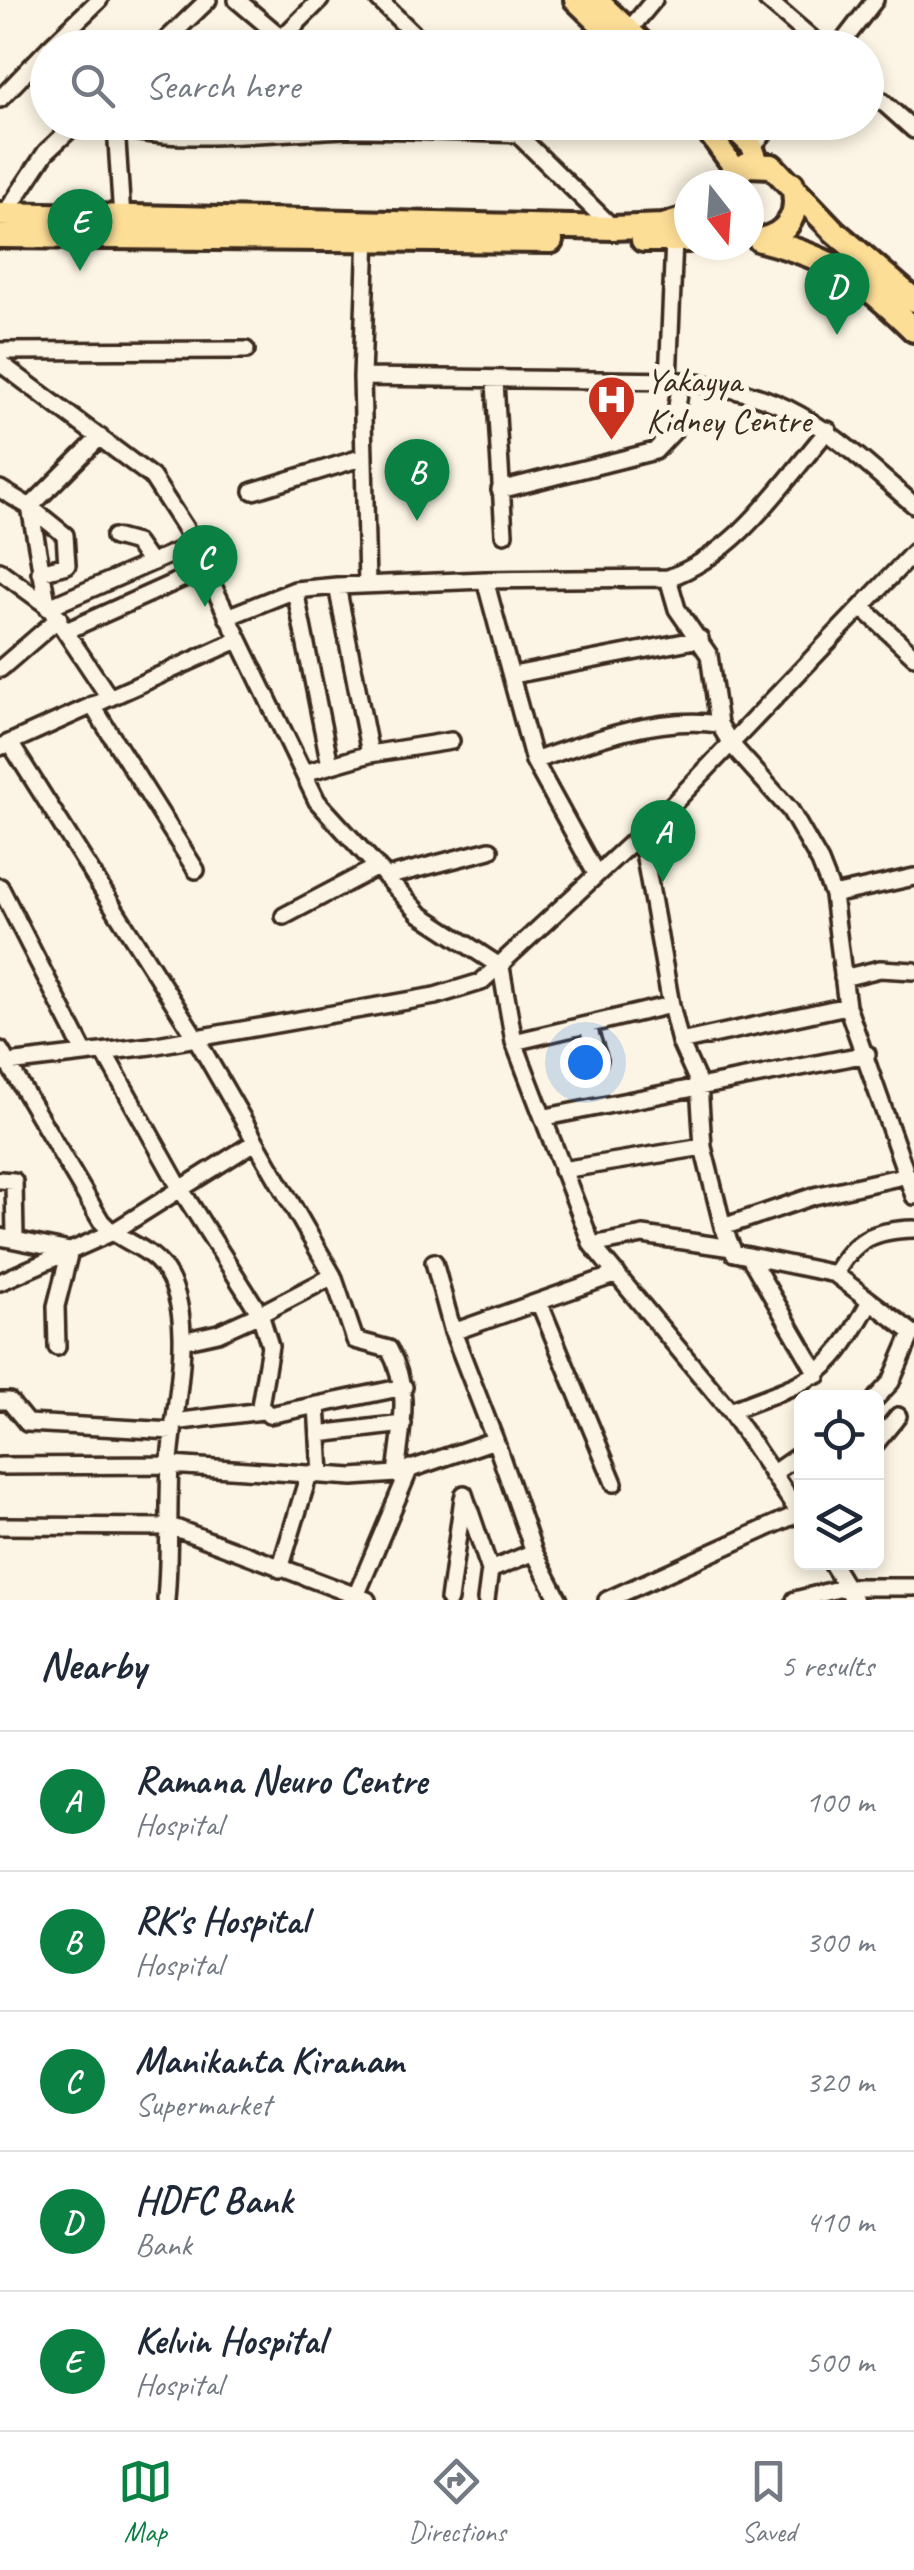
<!DOCTYPE html>
<style>
body{margin:0;font-family:Caveat,sans-serif;background:#f6f6f7;color:#1f2937}
.controls{position:absolute;right:30px;bottom:30px;display:grid;overflow:hidden;border-radius:15px;box-shadow:0 5px 15px #0003}
.controls button{width:90px;height:90px;display:grid;place-items:center;padding:0;border:0;border-bottom:2px solid #e0e1e3;background:#fff;color:#1f2937;font:50px sans-serif}
.compass{position:absolute;left:674px;top:170px;width:90px;height:90px;border-radius:50%;background:#fff;box-shadow:0 5px 15px #0003;rotate:163deg}
.you{position:absolute;left:585px;top:1062px;width:35px;height:35px;margin:-25px;border:8px solid #fff;border-radius:50%;background:#1a73e8;box-shadow:0 0 0 15px #1a73e833}
.badge{display:grid;place-items:center;width:65px;height:65px;border-radius:50%;background:#0b8043;color:#fff;font-size:32px;font-weight:700}
.pin{position:absolute;translate:-50% -82px;filter:drop-shadow(0 2px 5px #0008)}
.pin::after{content:'';position:absolute;top:52px;width:35px;height:30px;background:inherit;clip-path:polygon(0 0,100% 0,50% 100%)}
.list{margin:0;padding:0;list-style:none}
h2{display:flex;justify-content:space-between;align-items:center;height:130px;margin:0;padding:0 40px;font-size:42px}
h2 small{font-size:32px;font-weight:400;color:#747a83}
.list li{display:grid;grid-template-columns:65px 1fr auto;gap:30px;align-items:center;box-sizing:border-box;height:140px;padding:0 40px;border-top:2px solid #e0e1e3}
.list b{display:block;font-size:38px;white-space:nowrap}
.list p{margin:0;font-size:32px;white-space:nowrap;color:#747a83}
.list em{font-size:32px;font-style:normal;color:#747a83}
.icon{flex:none;width:55px;height:55px;fill:none;stroke:currentColor;stroke-width:2;stroke-linecap:round;stroke-linejoin:round}
.map{position:relative;flex:none;width:914px;height:1600px;overflow:hidden}
.search{position:absolute;background:#fff;box-shadow:0 5px 15px #0003;left:30px;right:30px;top:30px;height:110px;display:flex;align-items:center;gap:25px;box-sizing:border-box;padding:0 35px;border-radius:55px;color:#747a83;font-size:38px}
.sheet{height:830px;background:#fff}
nav{display:flex;justify-content:space-around;align-items:center;box-sizing:border-box;height:140px;border-top:2px solid #e0e1e3;background:#fff;font-size:28px;color:#747a83}
nav a{display:grid;justify-items:center;gap:5px}
nav .on{color:#0b8043}
.map>svg:first-child{display:block}
.lines{fill:none;stroke-linecap:round;stroke-linejoin:round}
.minor-casing{stroke:#3b2a1e;stroke-width:22}
.major-casing{stroke:#3b2a1e;stroke-width:28}
.highway-casing{stroke:#3b2a1e;stroke-width:30}
.minor{stroke:#fcf5e5;stroke-width:15}
.major{stroke:#fdde96;stroke-width:20}
.highway{stroke:#fdde96;stroke-width:22}
.labels{text-anchor:middle;stroke-width:10;stroke-linejoin:round;paint-order:stroke}
.poi-label{font-size:35px;fill:#3b2a1e;stroke:#fcf5e5;text-anchor:start}
</style>
<div class="map">
<svg width="914" height="1600" viewBox="0 0 914 1600">
<rect width="100%" height="100%" fill="#fcf5e5"/>
<filter id="ink" filterUnits="userSpaceOnUse"><feTurbulence type="fractalNoise" baseFrequency=".01" numOctaves="2"/><feDisplacementMap in="SourceGraphic" scale="20" xChannelSelector="R" yChannelSelector="G"/><feConvolveMatrix kernelMatrix="1 2 1 2 8 2 1 2 1" color-interpolation-filters="sRGB"/></filter>
<g filter="url(#ink)">
<g class="lines">
<defs>
<path id="minor" d="M237,0L282,38L274,48
M379,0L428,48
M767,0L823,48
M629,30L654,0
M282,38L320,0
M49,48L99,0
M158,48L208,0
M838,48L875,0
M866,87L914,130
M0,99L48,49
M111,122C144,148 300,130 347,129C404,129 460,132 517,134
M505,122L613,228
M116,126L122,218
M752,146L775,122
M5,214L46,152L78,122
M367,233L362,377L367,584
M0,351L246,350
M0,363L152,477L185,528L317,801L420,914L501,967L514,1042L671,1005
M362,377L681,381C795,393 831,433 914,505
M668,381L674,240
M495,382L504,534
M0,489L30,507L48,608
M500,490L655,451L673,432L681,381
M253,491L364,457
M114,537L136,543L150,563
M0,571L49,607L109,697
M40,572L67,565L65,535L30,507L100,437
M668,578L677,609L709,655L719,724
M485,580L668,578C738,553 781,485 828,430
M295,590L330,765
M49,607L192,545
M862,607L914,656
M227,617L295,590L337,586
M66,631L204,569
M0,669L59,618
M513,675L700,639
M92,705L196,870
M10,743L196,1038L333,1276L260,1314L180,1188L104,1052
M0,747L238,640
M370,754L337,586L485,580L534,761L595,872
M534,761C589,741 659,715 719,724L731,744L790,810L820,862L833,895L847,1006L914,1196
M304,773L370,754L451,741
M641,835L671,1005L680,1042L699,1084L703,1147L723,1227L734,1253L835,1274L914,1334
M386,877L490,850
M0,887L84,1052
M833,895L914,877
M284,916L377,867
M843,978L880,969L914,971
M587,1025L599,1060
M514,1042L592,1245L730,1411L802,1517
M680,1042L847,1006
M0,1050L101,1221C118,1241 145,1245 162,1266C200,1314 173,1407 170,1462C168,1508 170,1553 166,1600
M0,1064L151,1046L435,996L481,982L674,803L914,552
M546,1117L867,1054
M562,1170L703,1147
M0,1180L14,1181L15,1238
M723,1227L814,1196L908,1175
M0,1237L70,1251L56,1306L57,1347
M592,1245L643,1235L732,1248
M749,1256L818,1375
M434,1262L453,1332L495,1440
M835,1274C854,1239 874,1230 914,1229
M0,1282L111,1233L255,1142
M539,1302L614,1483
M453,1332L617,1274
M182,1341L218,1333L260,1314L270,1346L260,1406L269,1415L404,1387
M876,1398L891,1382L912,1333
M0,1401H9L27,1423L173,1431
M317,1405L321,1474
M730,1411C813,1378 826,1383 870,1301
M174,1422L262,1411
M319,1434L403,1424
M876,1443L898,1416
M0,1466L170,1465L353,1477L396,1474C401,1428 412,1391 389,1349L355,1340L333,1276
M396,1474L495,1440L534,1552L559,1600
M772,1474L802,1453
M464,1494L490,1570L486,1600
M0,1526L173,1527L367,1600
M831,1562L854,1600
M280,1569L309,1474
M490,1570L534,1552
M356,1596L410,1468
M449,1600L463,1498
M607,1600L802,1512
M795,1600L846,1587H914"/>
<path id="major" d="M575,0L625,48
M597,0L648,48
M701,122L736,170
M727,122L752,146L758,163"/>
<path id="highway" d="M723,185L747,165L772,166L834,231L914,300
M0,214L613,228L663,226L689,218
M0,236L551,241
M643,240H689
M760,240C789,234 801,212 792,184
M761,240C835,259 860,278 914,330"/>
</defs>
<use href="#minor" class="minor-casing"/>
<use href="#major" class="major-casing"/>
<use href="#highway" class="highway-casing"/>
<use href="#minor" class="minor"/>
<use href="#major" class="major"/>
<use href="#highway" class="highway"/>
</g>
</g>
<defs>
<symbol id="hospital-pin" viewBox="-11 -11 22 30"><path d="M0 17L-7.5 6A9.5 9.5 0 1 1 7.5 6Z" fill="#c8321e" stroke="#fcf5e5"/><path d="M-5-5h3v3.5h4V-5h3V5h-3V1.5h-4V5h-3Z" fill="#fff"/></symbol>
</defs>
<g fill-rule="evenodd">
<use href="#hospital-pin" x="584" y="372" width="55" height="75"/>
</g>
<g class="labels">
<g class="poi-label">
<text x="646" y="392">Yakayya<tspan x="646" dy="40">Kidney Centre</tspan></text>
</g>
</g>
</svg>
<div class="controls">
<button><svg class="icon" aria-label="locate" viewBox="0 0 24 24"><circle cx="12" cy="12" r="6"/><path d="M12 2v4M12 18v4M2 12h4M18 12h4"/></svg></button>
<button><svg class="icon" aria-label="layers" viewBox="0 0 24 24"><path d="M12 4l9 5-9 5-9-5zM3 14l9 5 9-5"/></svg></button>
</div>
<svg class="compass" viewBox="-18 -18 36 36"><path d="M0-13l5 13h-10z" fill="#e53935"/><path d="M0 13l5-13h-10z" fill="#747a83"/></svg>
<div class="you"></div>
<div class="pin badge" style="left:663px;top:882px">A</div>
<div class="pin badge" style="left:417px;top:521px">B</div>
<div class="pin badge" style="left:205px;top:607px">C</div>
<div class="pin badge" style="left:837px;top:335px">D</div>
<div class="pin badge" style="left:80px;top:271px">E</div>
<div class="search"><svg class="icon" aria-label="search" viewBox="0 0 24 24"><circle cx="10" cy="10" r="6"/><path d="M15 15l6 6"/></svg>Search here</div>
</div>
<section class="sheet">
<h2>Nearby<small>5 results</small></h2>
<ul class="list">
<li><span class="badge">A</span><div><b>Ramana Neuro Centre</b><p>Hospital</p></div><em>100 m</em></li>
<li><span class="badge">B</span><div><b>RK's Hospital</b><p>Hospital</p></div><em>300 m</em></li>
<li><span class="badge">C</span><div><b>Manikanta Kiranam</b><p>Supermarket</p></div><em>320 m</em></li>
<li><span class="badge">D</span><div><b>HDFC Bank</b><p>Bank</p></div><em>410 m</em></li>
<li><span class="badge">E</span><div><b>Kelvin Hospital</b><p>Hospital</p></div><em>500 m</em></li>
</ul>
</section>
<nav>
<a class="on"><svg class="icon" aria-label="map" viewBox="0 0 24 24"><path d="M3 6l6-2 6 2 6-2v14l-6 2-6-2-6 2zM9 4v14M15 6v14"/></svg>Map</a>
<a><svg class="icon" aria-label="directions" viewBox="0 0 24 24"><path d="M12 3l9 9-9 9-9-9zM9 14v-3h6M13 9l2 2-2 2"/></svg>Directions</a>
<a><svg class="icon" aria-label="saved" viewBox="0 0 24 24"><path d="M7 4h10v16l-5-4-5 4z"/></svg>Saved</a>
</nav>
